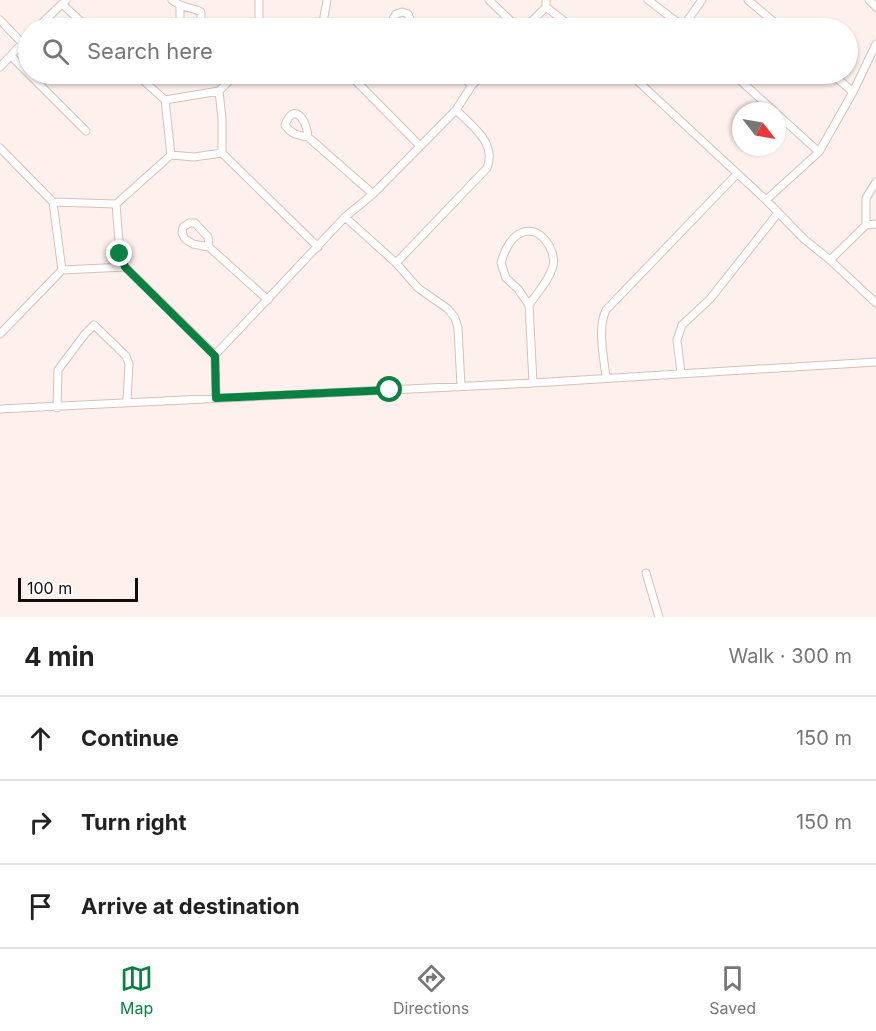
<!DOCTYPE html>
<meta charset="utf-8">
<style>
body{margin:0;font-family:Inter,sans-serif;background:#f2f2f2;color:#222}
.compass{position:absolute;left:732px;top:102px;width:54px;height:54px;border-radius:50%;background:#fff;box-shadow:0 2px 4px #0004;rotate:121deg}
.scale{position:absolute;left:18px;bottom:15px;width:120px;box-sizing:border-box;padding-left:6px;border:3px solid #130c0a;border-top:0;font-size:16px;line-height:21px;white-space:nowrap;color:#130c0a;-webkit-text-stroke:4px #fff;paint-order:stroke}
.stop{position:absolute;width:18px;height:18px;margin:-14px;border:4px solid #0b8043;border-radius:50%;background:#fff}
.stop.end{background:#0b8043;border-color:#fff;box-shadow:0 2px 6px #0008}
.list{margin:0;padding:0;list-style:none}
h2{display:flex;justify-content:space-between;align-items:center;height:78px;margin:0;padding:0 24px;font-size:26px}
h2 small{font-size:20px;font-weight:400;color:#767676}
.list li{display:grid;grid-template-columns:39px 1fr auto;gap:18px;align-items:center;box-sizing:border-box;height:84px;padding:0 24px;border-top:2px solid #e0e0e0}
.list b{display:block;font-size:22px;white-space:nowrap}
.list em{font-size:20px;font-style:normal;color:#767676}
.icon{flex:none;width:33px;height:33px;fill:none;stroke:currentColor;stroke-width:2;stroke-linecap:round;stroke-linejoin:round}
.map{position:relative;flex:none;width:876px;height:617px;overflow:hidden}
.search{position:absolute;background:#fff;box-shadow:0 2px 4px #0004;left:18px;right:18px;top:18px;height:66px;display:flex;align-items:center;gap:15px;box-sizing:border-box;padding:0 21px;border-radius:33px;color:#767676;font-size:22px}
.sheet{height:330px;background:#fff}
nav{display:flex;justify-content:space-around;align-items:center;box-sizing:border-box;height:84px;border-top:2px solid #e0e0e0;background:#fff;font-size:16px;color:#767676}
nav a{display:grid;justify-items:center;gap:3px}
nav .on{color:#0b8043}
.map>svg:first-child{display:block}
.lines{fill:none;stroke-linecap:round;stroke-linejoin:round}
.street-casing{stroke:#d5c1b9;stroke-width:9}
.street{stroke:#fff;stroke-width:7}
.route{stroke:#0b8043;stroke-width:8}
</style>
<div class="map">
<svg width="876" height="617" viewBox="0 0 876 617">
<rect width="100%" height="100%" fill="#fef1ed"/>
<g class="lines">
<defs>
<path id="street" d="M172,0C182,9 190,6 201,12V24L194,28
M259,0V28
M489,0L518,28
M648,0L685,28
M748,0L781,28
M869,0L876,7
M62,4L88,28
M180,7V19L188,28
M546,7L573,28
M0,20L22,43
M37,28L66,0
M322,28L327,0
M400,28L395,26L393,19L396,14L402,12L408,14L414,28
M525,28L546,7V0
M682,28L702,0
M11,56L86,131
M0,67L28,37
M136,74L165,100L171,155
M349,74L419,145
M459,74L472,85
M630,74L766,200L804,239L830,260L876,303
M733,74L774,111
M832,74L853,92
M219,91L222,119V153L318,247
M165,100L219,91L236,74
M777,114L819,152
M308,137C307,120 294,101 285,125C291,134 297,135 308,137L373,194
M0,148L53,202L62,270
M766,200L819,152L853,92L876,44
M53,202L116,204L171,155L194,157L222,153
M116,204L120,254L125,267L215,355
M345,217L396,263L418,288L448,309L455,318L458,328L461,386
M866,225V198L876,182
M209,247L208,237L195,223H189L183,227L182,233L185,239L193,244L209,247L268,300
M830,260L866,225L876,224
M396,263L487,168C497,143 472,126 456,110
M529,305C537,293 549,281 553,266C557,250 539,224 521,233C510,238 504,252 501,263L506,278L518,289L529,305L533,383
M0,334L62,270L125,267
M681,373L677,340L682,325L710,299L778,213
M606,378C604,357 597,329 606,310L736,175
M216,398L215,355L345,217L373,194L456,110L472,85L483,74
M57,408L58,370L85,334L94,325L126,356L129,364L127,401
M0,409L533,383L876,362
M646,573L659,617"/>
</defs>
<use href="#street" class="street-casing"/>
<use href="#street" class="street"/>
</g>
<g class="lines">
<path class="route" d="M120,254L125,267L215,356L216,398L390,390"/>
</g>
</svg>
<svg class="compass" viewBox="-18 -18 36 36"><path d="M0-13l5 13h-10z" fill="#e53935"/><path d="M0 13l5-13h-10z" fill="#767676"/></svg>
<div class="scale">100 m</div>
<div class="stop" style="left:390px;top:390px"></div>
<div class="stop end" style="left:120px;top:254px"></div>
<div class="search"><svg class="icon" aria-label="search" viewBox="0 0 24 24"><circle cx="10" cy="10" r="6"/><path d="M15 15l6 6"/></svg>Search here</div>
</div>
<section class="sheet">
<h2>4 min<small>Walk · 300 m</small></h2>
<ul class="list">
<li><svg class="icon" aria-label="ahead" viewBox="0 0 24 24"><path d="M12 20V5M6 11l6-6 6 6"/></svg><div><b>Continue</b></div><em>150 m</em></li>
<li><svg class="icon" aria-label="right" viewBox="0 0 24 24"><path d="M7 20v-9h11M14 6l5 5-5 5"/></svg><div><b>Turn right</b></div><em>150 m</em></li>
<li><svg class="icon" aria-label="arrive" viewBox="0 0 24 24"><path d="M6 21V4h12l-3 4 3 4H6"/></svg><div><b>Arrive at destination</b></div></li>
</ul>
</section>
<nav>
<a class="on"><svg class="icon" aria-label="map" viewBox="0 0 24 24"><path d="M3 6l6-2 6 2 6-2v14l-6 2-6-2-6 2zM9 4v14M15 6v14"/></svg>Map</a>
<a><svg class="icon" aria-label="directions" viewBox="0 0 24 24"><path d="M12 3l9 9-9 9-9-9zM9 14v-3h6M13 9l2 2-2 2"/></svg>Directions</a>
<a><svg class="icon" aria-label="saved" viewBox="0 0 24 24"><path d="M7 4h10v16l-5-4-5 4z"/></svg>Saved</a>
</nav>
